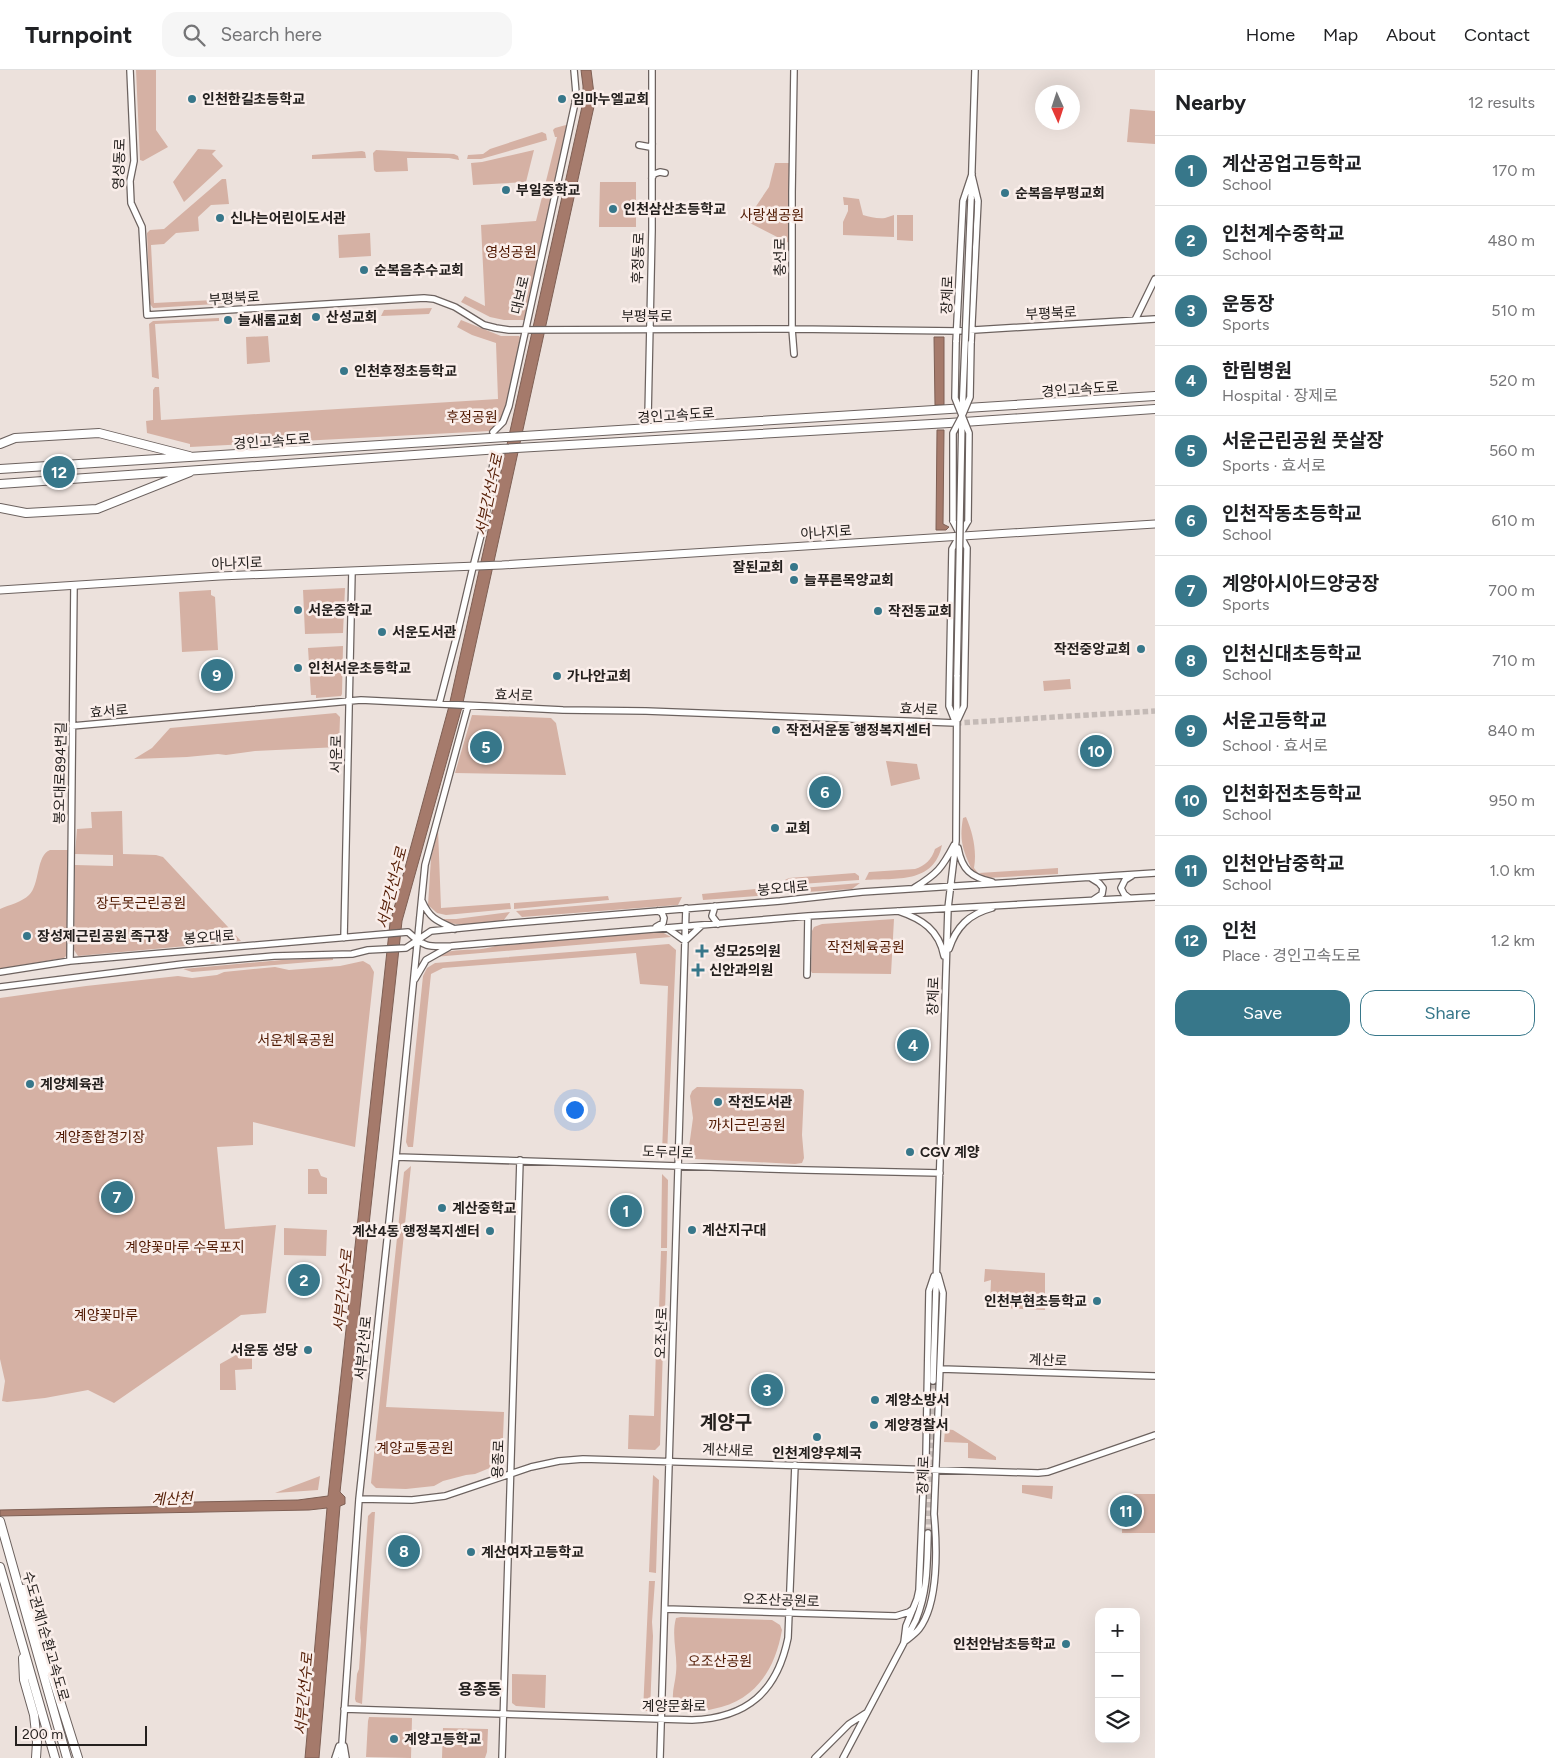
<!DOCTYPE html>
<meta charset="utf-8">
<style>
body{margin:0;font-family:Figtree,"Noto Sans KR",sans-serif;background:#f6f6f6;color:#202124}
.controls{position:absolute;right:15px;bottom:15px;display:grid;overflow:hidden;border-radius:10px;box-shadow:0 5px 20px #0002}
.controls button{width:45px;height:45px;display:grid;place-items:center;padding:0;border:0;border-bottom:1px solid #e0e0e0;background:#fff;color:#202124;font:25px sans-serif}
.compass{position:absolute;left:1035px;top:15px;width:45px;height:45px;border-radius:50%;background:#fff;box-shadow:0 5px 20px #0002;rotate:177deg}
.scale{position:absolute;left:15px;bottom:12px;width:132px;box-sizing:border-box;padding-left:5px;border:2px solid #24201e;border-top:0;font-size:14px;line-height:18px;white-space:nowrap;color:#24201e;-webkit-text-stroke:4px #faeeea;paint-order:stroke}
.you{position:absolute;left:574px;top:1039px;width:18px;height:18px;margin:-12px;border:4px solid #fff;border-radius:50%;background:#1a73e8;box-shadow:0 0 0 8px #1a73e833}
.badge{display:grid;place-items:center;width:32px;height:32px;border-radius:50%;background:#37778a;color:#fff;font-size:16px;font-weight:700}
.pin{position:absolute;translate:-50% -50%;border:2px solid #fff;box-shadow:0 1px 5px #0006}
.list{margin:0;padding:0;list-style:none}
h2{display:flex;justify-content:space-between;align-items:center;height:65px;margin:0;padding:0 20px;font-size:21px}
h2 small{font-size:16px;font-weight:400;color:#757577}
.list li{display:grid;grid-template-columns:32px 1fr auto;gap:15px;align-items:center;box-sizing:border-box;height:70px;padding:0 20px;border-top:1px solid #e0e0e0}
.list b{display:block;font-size:19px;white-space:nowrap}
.list p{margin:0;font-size:16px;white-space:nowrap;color:#757577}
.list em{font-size:16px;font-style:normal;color:#757577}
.actions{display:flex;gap:10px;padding:15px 20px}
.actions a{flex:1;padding:11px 0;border:1px solid #37778a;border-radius:15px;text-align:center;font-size:18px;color:#37778a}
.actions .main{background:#37778a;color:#fff}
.icon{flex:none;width:28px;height:28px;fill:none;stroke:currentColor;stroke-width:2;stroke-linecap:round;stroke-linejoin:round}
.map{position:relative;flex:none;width:1155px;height:1688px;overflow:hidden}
header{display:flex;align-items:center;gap:30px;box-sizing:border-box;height:70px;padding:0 25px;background:#fff;border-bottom:1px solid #e0e0e0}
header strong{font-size:24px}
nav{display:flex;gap:28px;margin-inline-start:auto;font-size:18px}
.search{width:350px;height:45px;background:#f6f6f6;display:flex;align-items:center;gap:12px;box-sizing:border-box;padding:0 18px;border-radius:15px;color:#757577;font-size:19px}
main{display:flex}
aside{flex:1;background:#fff}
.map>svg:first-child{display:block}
.green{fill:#d5b1a4}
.water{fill:#a57a6b;stroke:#7e5f54}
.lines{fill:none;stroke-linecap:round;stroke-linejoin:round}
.secondary-tunnel{stroke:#c4bab6;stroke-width:5.5;stroke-dasharray:5.5 3;stroke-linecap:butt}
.secondary-casing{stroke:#6c625f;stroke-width:8}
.primary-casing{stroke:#6c625f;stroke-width:9}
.highway-casing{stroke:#6c625f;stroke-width:10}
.secondary{stroke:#fff;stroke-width:5.5}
.primary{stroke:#fff;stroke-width:7}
.highway{stroke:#fff;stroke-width:8}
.secondary-bridge-casing{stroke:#6c625f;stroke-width:8;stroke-linecap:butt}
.secondary-bridge{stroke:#fff;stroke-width:5.5}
.poi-dot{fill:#37778a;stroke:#faeeea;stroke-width:2}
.labels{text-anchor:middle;stroke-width:5;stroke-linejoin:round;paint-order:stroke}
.poi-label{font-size:14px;font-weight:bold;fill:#24201e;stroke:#faeeea;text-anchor:start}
.street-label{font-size:14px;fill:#24201e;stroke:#faeeea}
.park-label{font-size:14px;fill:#501902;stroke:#faeeea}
.water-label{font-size:15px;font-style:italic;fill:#551e06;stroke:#faeeea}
.quarter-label{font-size:16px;font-weight:bold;fill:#24201e;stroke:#faeeea}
.district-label{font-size:19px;font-weight:bold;fill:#24201e;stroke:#faeeea}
</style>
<header>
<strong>Turnpoint</strong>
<div class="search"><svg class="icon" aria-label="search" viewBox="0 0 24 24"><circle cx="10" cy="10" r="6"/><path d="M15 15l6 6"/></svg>Search here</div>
<nav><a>Home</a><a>Map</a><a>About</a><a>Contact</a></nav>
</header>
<main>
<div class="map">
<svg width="1155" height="1688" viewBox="0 0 1155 1688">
<rect width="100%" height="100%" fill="#ece1dc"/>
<path class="green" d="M136,0H156V60L168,77L143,91L140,90Z
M1130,39L1155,41V74L1127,72Z
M566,55L570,58L525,250H504L490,247L461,232L465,226L485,236L481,155L536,151L557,67H555L553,60L555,58Z
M542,62L546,64L547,70L481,89H467L468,85L483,84L490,79Z
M198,79L216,80L212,84L223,96L184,132L173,112Z
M376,80L454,84L458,86L459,90L449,88H407L408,101L376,102L374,100L373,83Z
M534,80L526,112L473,115L471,93L482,92Z
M362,81L365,82L366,88L312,89V85Z
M775,93H790L789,173L746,151L769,117Z
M222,109H226L229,134L211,135L198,147L199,161L176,163L164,174L151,175L154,233L234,229V231L231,233L153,238L150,234L147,163L150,160L164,159Z
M600,112H636V157H599Z
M843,127L859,129L863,145C870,147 878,149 885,148C888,147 891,146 894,145V167L843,165V152L848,141V135H844Z
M897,145H913V171L897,170Z
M370,163L371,186L339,188L338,165Z
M432,238L429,244L381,246L384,240Z
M219,248V251L155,254L159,309L152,307L149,254L153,251Z
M461,250L501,266H519L521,268L504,347L490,361L190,377V374L147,363L146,351L153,350V320L155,317H159L161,350L498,329L496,273L472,265L457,257Z
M268,266L270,292L247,294L246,267Z
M345,518L343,563L305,564L303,520Z
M211,520V525L215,527L218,580L182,582L179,522Z
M343,576L342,624L341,626L316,628V625H311L308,578Z
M1070,609L1071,619L1044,621L1043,611Z
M336,643L340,647L339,677L255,681L226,685L218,684L187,687L134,689L152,678L170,658Z
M472,645L551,648L556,653L566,705L455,703Z
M886,691L917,694L920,709L891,716Z
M122,741L123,784L156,785L163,787L241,871L78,886L74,880L75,795L113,796V785L75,784L77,759L92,758L91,742Z
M966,747C973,763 977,781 974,798L978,803L972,800C963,780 959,771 963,748Z
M438,759L441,838L510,833L511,839L446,845L437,843L428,835L431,788Z
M942,775C934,814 896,808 865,810L869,802L915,799C925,796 932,789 935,779Z
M50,780H68V884L64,888L0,899V839C9,835 22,832 29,825C40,815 36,785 50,780Z
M1058,798V804L986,808L979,803Z
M855,803L859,806V810L786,815L785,810L789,808Z
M860,813L852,819L792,823L790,822V819Z
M778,817L769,825L703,830L702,824Z
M608,826L609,830L514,839V833Z
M682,827L678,835L522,847L516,841Z
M510,842L503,851C482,852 457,859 438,849H456Z
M894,849L891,904L812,903L811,901L812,861L814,857L822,854Z
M660,861L671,867L434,887C452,876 475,883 495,876Z
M669,874L676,880L667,1084L662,1083L668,916L640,914L636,883L443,898L431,904L413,1077H408L406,1072L423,906L427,898L435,893Z
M333,888V890L192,902L183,899L282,890Z
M363,891L370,895L374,902L355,1077L253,1052V1075L217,1077L225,1159L276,1155L266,1243L241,1245L114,1333L88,1320L45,1328L7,1332L2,1331L5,1311L0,1289V928L86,916L178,906L192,908L217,905L224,902L275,897L289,900L340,896Z
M697,1017L802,1019L804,1021L802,1065L804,1088L802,1093L795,1094L695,1089L690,1087L689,1077L693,1048L690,1026L692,1021Z
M411,1096L386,1337L504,1342L502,1393L475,1404L466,1405L443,1411L434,1416L406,1419L376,1418L371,1413L404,1102Z
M308,1099H318L321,1106L327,1108V1124H308Z
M662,1104L668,1110L667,1178H661Z
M284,1158L327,1160L326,1186L284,1185Z
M661,1181H667L664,1270L658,1269Z
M985,1199L1045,1203V1240L1001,1238V1234H990L991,1210L984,1212Z
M252,1276V1299L235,1300L236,1320H220V1294Z
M656,1277L663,1278L660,1375L655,1380L628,1379L629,1345L654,1346Z
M757,1309H776L777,1329H756Z
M945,1359L953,1360L996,1387V1390L968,1388V1373L944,1372Z
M653,1405L659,1410L656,1503L649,1502Z
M320,1406L318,1420L275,1423Z
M1022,1415L1053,1416L1052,1429L1022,1423Z
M1123,1424H1155V1463H1122Z
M372,1442H375L362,1634L356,1632L355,1629L357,1604L359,1599L361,1570L360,1558L368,1446Z
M649,1511H655L652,1552L653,1566L650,1641H643Z
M681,1547L772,1550L780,1555L782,1560C775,1600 755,1631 713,1639C701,1642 687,1642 675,1638C670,1626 675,1615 676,1603C678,1585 671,1566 676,1548Z
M512,1604L546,1605L545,1638L516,1636L512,1633Z
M369,1647L412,1648L411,1688L366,1687L368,1651Z
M443,1658L488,1659L487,1682L485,1688H442Z"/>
<path class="water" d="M581,0H591L595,32L462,637L402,851L340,1422L345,1427V1434L340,1436L319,1688H305L327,1438L309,1440L0,1446V1440L186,1436L194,1432L298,1430L328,1426L390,853L449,636L583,32V16Z
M934,267H944V335H935Z
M937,360H944L943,454L949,457L946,460H936Z"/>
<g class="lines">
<path class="secondary-tunnel" d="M956,653L1155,641
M928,1463L933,1311"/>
<defs>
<path id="secondary" d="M130,0L134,91L130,111L131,133L142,157L147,245L424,228L434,229L455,237L484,255L496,258L509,260L792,259L958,261L1155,249
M639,75L650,77L652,74
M652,108L654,104L660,102L665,103
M971,129L975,0
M1135,250L1155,209
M956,272L963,131L972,104
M971,273L978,131L972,106
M794,284L792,259V122L794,0
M648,347L652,160V0
M493,362L503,352L509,336L575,33L576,23L574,0
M953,451L967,478L964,636L958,649
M439,634L457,565L473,497L483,457L493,412L492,400L494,387
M955,651L949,636L952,479L968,451
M72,656L361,630L563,640L646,641L956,653
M958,778C962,800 971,807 992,812
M1091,808L1099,813L1103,818L1102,824L1093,830
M914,818C937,804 942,798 954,775
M1129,828L1124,824L1121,818L1125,810L1133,805
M422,831C430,849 437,851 455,859
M715,836L712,846L718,854
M898,841C922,849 939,860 944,886
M656,857L663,853L664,848L662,843L658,841
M667,858L685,871L701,856
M344,868L352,501
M949,879C956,857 969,844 992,838
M70,891L74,515
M0,902L70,891L408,862C425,878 429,877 451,876L808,846L1155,827
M807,905L808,846
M415,909L426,890L449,877
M0,917L183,894L274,886L352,884L368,880L406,878L431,861L513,853L780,831L862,822L1155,803
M396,1087L805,1100L940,1103
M941,1299L1155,1306
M933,1311L948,838L956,771L957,605
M359,1429L412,1430L445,1426L531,1397L559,1391L583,1389L1038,1403L1048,1402L1155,1365
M665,1539L896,1546L909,1542L913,1539
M904,1572C909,1568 915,1564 919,1559C939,1533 937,1476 934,1444L943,1223L938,1205
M904,1572L906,1556L917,1529L919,1520L924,1400L926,1385L929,1221L934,1206
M344,1639L692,1650C747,1648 777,1622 788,1568L795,1395
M344,1676L346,1688
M335,1688L339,1676
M341,1688L359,1429L396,1087L425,795L468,636
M502,1688L520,1090
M660,1688L686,838
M815,1688L849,1654L866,1643
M843,1688L916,1550C928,1520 927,1495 928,1463"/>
<path id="primary" d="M0,520L220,506L502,495L1155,454"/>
<path id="highway" d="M0,374L15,368L99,363L189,386
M0,399L1155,326
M0,414L500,379L949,353L1155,339
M0,438L26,443L97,439L190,402
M0,1451L67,1688
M0,1497L55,1688
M23,1519L28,1529L78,1688
M23,1588L24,1610L34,1645L37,1672L36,1688"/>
</defs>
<use href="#secondary" class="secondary-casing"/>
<use href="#primary" class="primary-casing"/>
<use href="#highway" class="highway-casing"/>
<use href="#secondary" class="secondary"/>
<use href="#primary" class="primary"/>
<use href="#highway" class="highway"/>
<defs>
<path id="secondary-bridge" d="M956,272L955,328L969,363L968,451
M953,451V363L962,346L970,327L971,273
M957,605L962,346L971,129"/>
</defs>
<use href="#secondary-bridge" class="secondary-bridge-casing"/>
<use href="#secondary-bridge" class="secondary-bridge"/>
</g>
<g class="poi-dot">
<circle cx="192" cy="29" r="5"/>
<circle cx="562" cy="29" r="5"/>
<circle cx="506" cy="120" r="5"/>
<circle cx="1005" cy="123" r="5"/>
<circle cx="613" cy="139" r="5"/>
<circle cx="220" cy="148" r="5"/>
<circle cx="364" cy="200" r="5"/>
<circle cx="316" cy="247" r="5"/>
<circle cx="228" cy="250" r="5"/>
<circle cx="344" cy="301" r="5"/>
<circle cx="794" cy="497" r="5"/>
<circle cx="794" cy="510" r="5"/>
<circle cx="298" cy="540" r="5"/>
<circle cx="878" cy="541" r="5"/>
<circle cx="382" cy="562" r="5"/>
<circle cx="1141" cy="579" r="5"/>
<circle cx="298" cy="598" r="5"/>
<circle cx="557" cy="606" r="5"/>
<circle cx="776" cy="660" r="5"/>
<circle cx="775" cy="758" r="5"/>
<circle cx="27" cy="866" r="5"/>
<path d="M699.5 873.5h5v5h5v5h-5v5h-5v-5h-5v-5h5z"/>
<path d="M695.5 892.5h5v5h5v5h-5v5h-5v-5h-5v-5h5z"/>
<circle cx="30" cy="1014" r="5"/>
<circle cx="718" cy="1032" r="5"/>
<circle cx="910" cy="1082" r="5"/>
<circle cx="442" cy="1138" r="5"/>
<circle cx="692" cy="1160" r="5"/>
<circle cx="490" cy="1161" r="5"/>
<circle cx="1097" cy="1231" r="5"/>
<circle cx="308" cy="1280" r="5"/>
<circle cx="875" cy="1330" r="5"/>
<circle cx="874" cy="1355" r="5"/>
<circle cx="817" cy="1367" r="5"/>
<circle cx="471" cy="1482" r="5"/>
<circle cx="1066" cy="1574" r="5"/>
<circle cx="394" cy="1669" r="5"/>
</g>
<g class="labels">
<g class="poi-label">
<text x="202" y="34">인천한길초등학교</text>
<text x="572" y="34">임마누엘교회</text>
<text x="516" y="125">부일중학교</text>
<text x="1015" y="128">순복음부평교회</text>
<text x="623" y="144">인천삼산초등학교</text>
<text x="230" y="153">신나는어린이도서관</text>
<text x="374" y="205">순복음추수교회</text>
<text x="326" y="252">산성교회</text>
<text x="238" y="255">늘새롬교회</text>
<text x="354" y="306">인천후정초등학교</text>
<text x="784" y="502" text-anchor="end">잘된교회</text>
<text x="804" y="515">늘푸른목양교회</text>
<text x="308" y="545">서운중학교</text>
<text x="888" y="546">작전동교회</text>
<text x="392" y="567">서운도서관</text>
<text x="1131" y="584" text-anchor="end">작전중앙교회</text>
<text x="308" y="603">인천서운초등학교</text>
<text x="567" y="611">가나안교회</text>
<text x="786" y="665">작전서운동 행정복지센터</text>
<text x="785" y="763">교회</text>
<text x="37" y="871">장성제근린공원 족구장</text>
<text x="713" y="886">성모25의원</text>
<text x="709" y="905">신안과의원</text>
<text x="40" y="1019">계양체육관</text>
<text x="728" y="1037">작전도서관</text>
<text x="920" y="1087">CGV 계양</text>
<text x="452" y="1143">계산중학교</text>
<text x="702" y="1165">계산지구대</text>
<text x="480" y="1166" text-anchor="end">계산4동 행정복지센터</text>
<text x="1087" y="1236" text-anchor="end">인천부현초등학교</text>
<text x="298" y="1285" text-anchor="end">서운동 성당</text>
<text x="885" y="1335">계양소방서</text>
<text x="884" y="1360">계양경찰서</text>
<text x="817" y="1388" text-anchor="middle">인천계양우체국</text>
<text x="481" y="1487">계산여자고등학교</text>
<text x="1056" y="1579" text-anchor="end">인천안남초등학교</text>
<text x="404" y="1674">계양고등학교</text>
</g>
<g class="street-label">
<text transform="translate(119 94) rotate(-88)" y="5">영성동로</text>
<text transform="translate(780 187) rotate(-90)" y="5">충선로</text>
<text transform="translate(638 188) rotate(-88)" y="5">후정동로</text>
<text transform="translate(520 225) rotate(-77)" y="5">대보로</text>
<text transform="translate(947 225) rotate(-88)" y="5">장제로</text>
<text transform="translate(234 228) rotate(-4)" y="5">부평북로</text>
<text transform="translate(1051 243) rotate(-3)" y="5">부평북로</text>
<text x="647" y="251">부평북로</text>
<text transform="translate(1080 319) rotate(-4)" y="5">경인고속도로</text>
<text transform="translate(676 345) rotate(-4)" y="5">경인고속도로</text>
<text transform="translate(272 371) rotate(-4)" y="5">경인고속도로</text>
<text transform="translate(826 462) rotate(-4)" y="5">아나지로</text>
<text transform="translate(237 493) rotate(-2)" y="5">아나지로</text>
<text transform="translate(514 625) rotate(2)" y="5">효서로</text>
<text transform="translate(919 639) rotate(2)" y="5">효서로</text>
<text transform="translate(109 641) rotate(-5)" y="5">효서로</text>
<text transform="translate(336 684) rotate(-89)" y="5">서운로</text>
<text transform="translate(60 703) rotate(-89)" y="5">봉오대로894번길</text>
<text transform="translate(783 818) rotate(-5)" y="5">봉오대로</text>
<text transform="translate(209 867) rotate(-4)" y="5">봉오대로</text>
<text transform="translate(933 926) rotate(-88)" y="5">장제로</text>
<text transform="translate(668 1082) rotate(2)" y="5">도두리로</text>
<text transform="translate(661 1263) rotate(-88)" y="5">오조산로</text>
<text transform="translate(363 1278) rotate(-84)" y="5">서부간선로</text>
<text transform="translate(1048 1290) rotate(2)" y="5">계산로</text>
<text transform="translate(728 1380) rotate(2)" y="5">계산새로</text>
<text transform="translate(498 1389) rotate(-88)" y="5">용종로</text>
<text transform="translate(923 1405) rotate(-88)" y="5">장제로</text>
<text transform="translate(781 1530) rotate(2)" y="5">오조산공원로</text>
<text transform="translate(46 1566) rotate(74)" y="5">수도권제1순환고속도로</text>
<text x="674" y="1641">계양문화로</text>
</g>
<g class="park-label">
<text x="772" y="150">사랑샘공원</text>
<text x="511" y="187">영성공원</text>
<text x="472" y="352">후정공원</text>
<text x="141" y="838">장두못근린공원</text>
<text x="866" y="882">작전체육공원</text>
<text x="296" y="975">서운체육공원</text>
<text x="747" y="1060">까치근린공원</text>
<text x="100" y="1072">계양종합경기장</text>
<text x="185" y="1182">계양꽃마루 수목포지</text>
<text x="106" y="1250">계양꽃마루</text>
<text x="415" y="1383">계양교통공원</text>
<text x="720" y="1596">오조산공원</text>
</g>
<g class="water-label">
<text transform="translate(489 425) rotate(-78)" y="5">서부간선수로</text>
<text transform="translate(392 818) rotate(-76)" y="5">서부간선수로</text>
<text transform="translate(343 1221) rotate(-84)" y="5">서부간선수로</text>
<text transform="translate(172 1429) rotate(-2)" y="5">계산천</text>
<text transform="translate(304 1624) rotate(-85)" y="5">서부간선수로</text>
</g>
<g class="quarter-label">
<text x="480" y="1625">용종동</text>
</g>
<g class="district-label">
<text x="726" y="1359">계양구</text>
</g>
</g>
</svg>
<div class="controls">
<button>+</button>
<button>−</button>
<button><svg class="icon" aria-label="layers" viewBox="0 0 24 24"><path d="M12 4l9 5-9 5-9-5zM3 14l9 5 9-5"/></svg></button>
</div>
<svg class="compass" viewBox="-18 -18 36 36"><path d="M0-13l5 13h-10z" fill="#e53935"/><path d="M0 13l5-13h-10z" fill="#757577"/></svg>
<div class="scale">200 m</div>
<div class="you"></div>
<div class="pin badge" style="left:626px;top:1141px">1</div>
<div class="pin badge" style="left:304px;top:1210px">2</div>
<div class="pin badge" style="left:767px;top:1320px">3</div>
<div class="pin badge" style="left:913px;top:975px">4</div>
<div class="pin badge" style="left:486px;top:677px">5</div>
<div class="pin badge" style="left:825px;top:722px">6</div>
<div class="pin badge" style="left:117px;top:1127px">7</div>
<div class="pin badge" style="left:404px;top:1481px">8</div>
<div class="pin badge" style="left:217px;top:605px">9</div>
<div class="pin badge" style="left:1096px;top:681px">10</div>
<div class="pin badge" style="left:1126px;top:1441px">11</div>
<div class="pin badge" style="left:59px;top:402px">12</div>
</div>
<aside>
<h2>Nearby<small>12 results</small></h2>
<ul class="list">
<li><span class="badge">1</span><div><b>계산공업고등학교</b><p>School</p></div><em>170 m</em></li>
<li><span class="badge">2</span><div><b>인천계수중학교</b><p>School</p></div><em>480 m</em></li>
<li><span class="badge">3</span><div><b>운동장</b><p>Sports</p></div><em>510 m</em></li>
<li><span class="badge">4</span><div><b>한림병원</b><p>Hospital · 장제로</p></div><em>520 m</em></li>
<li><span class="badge">5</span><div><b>서운근린공원 풋살장</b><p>Sports · 효서로</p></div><em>560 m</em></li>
<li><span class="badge">6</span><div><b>인천작동초등학교</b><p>School</p></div><em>610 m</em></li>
<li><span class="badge">7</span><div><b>계양아시아드양궁장</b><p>Sports</p></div><em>700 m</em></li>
<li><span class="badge">8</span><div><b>인천신대초등학교</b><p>School</p></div><em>710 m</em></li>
<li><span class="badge">9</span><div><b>서운고등학교</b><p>School · 효서로</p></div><em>840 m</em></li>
<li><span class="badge">10</span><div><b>인천화전초등학교</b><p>School</p></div><em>950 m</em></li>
<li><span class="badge">11</span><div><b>인천안남중학교</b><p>School</p></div><em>1.0 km</em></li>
<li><span class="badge">12</span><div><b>인천</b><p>Place · 경인고속도로</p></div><em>1.2 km</em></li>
</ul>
<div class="actions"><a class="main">Save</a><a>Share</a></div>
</aside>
</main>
